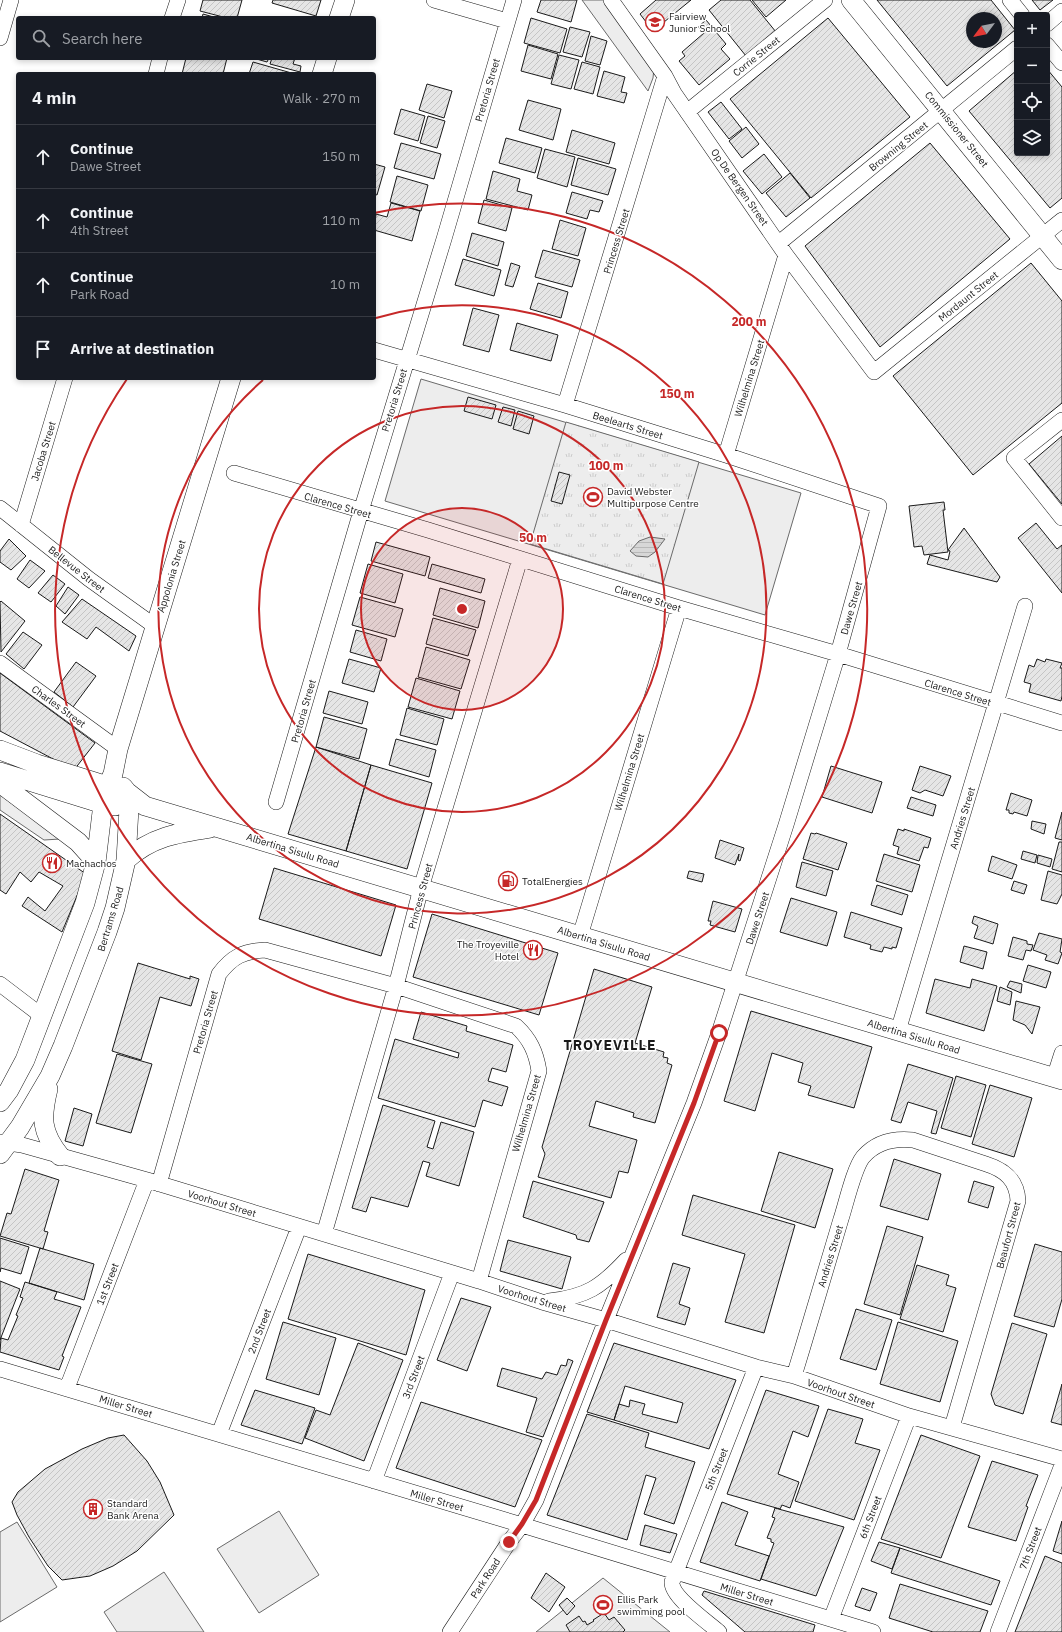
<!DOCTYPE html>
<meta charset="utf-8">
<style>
body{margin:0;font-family:"IBM Plex Sans",sans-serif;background:#242831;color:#f1f3f6}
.controls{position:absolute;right:12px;top:12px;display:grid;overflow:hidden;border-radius:4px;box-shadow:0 2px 6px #0003}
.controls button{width:36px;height:36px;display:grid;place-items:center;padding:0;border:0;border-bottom:1px solid #363941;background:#171b24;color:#f1f3f6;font:20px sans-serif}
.compass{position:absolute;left:966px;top:12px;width:36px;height:36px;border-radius:50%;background:#171b24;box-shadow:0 2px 6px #0003;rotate:238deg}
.stop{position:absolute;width:12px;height:12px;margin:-9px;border:3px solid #c62828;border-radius:50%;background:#fff}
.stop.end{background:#c62828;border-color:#fff;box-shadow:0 1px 4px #0008}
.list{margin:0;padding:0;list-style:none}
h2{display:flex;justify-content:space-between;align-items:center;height:52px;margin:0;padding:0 16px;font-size:17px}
h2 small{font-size:13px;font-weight:400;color:#9ea1a6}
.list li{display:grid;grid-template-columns:26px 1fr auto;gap:12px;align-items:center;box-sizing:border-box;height:64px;padding:0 16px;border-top:1px solid #363941}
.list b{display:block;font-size:15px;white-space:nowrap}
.list p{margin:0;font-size:13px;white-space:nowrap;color:#9ea1a6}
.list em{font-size:13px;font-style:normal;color:#9ea1a6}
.icon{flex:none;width:22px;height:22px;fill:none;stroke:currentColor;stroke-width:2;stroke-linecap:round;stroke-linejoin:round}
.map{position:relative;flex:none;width:1062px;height:1632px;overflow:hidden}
.search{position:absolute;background:#171b24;box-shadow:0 2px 6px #0003;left:16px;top:16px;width:360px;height:44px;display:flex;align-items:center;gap:10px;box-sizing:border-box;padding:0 14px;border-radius:4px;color:#9ea1a6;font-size:15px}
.panel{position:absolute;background:#171b24;box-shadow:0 2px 6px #0003;left:16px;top:72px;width:360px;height:308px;border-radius:4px}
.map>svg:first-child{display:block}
.built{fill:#ededed;stroke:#6a6a6a}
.park{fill:url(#park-tufts);stroke:#6a6a6a}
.water{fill:url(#water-rules);stroke:#6a6a6a}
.building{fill:url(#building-hatch);stroke:#1a1a1a;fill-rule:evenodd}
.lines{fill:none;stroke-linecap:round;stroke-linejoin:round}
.minor-casing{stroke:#1a1a1a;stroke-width:16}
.major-casing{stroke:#1a1a1a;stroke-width:20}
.minor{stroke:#fff;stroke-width:15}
.major{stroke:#fff;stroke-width:19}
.route{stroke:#c62828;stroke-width:5}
.ring{fill:none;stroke:#c62828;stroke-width:2}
.labels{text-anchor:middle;stroke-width:3;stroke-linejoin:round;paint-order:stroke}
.poi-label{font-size:10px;fill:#1a1a1a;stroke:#fff;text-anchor:start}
.street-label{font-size:10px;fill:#1a1a1a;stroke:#fff}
.district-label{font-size:14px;font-weight:bold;letter-spacing:1px;fill:#1a1a1a;stroke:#fff}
.centre{fill:#c62828;stroke:#fff;stroke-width:2}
.ring-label{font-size:12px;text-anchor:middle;font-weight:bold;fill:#c62828;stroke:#fff;stroke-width:3;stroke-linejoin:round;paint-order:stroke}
</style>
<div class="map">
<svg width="1062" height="1632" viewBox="0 0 1062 1632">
<defs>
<pattern id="park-tufts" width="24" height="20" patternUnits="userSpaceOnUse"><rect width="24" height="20" fill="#ededed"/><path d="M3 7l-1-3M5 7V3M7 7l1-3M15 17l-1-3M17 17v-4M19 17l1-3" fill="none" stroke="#cbcbcb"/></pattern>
<pattern id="water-rules" width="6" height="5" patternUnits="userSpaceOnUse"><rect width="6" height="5" fill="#d7d7d7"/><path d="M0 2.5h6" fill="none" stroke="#b8b8b8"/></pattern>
<pattern id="building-hatch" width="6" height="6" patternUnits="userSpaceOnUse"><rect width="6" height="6" fill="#e6e6e6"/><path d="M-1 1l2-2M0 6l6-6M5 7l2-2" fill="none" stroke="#c5c5c5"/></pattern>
</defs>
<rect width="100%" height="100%" fill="#fff"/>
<path class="built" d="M582,0H605L654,68L653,78L648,91Z
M421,379L801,493L765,615L385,501Z
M0,795L60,839L44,840L0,810Z
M279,1511L319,1575L259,1613L217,1549Z
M17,1522L57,1587L0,1622V1532Z
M164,1572L204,1632H117L104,1612Z
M603,1578L670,1632H536Z"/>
<path class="park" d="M566,422L699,462L663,584L530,544Z"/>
<path class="water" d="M650,537L665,539L655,552L648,557L636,556L630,551L639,541Z"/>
<path class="building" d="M203,0H242L237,18H227L200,11Z
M273,0H321L316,16L272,3Z
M541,0H577L571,22L537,12Z
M656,0H691L653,31L640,14Z
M721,0H750L776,32L746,56L709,10Z
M752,0H786L766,17Z
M877,0H991L1015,30L947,86ZM972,18H996V42H972Z
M1032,0H1053L1040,10Z
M203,14L217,18H202Z
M531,18L567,29L560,53L524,43Z
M828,18L910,117L811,198L730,99Z
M706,20L726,44L721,49L730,59L699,85L679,61L685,56L682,52L704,33L698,27Z
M570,27L590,32L582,57L563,52Z
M591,36L607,41L600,65L585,61Z
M528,45L558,54L551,79L521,71Z
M559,55L579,60L571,89L551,84Z
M186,58H227L223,74H182Z
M253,58H269L267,62Z
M272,58H295L293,64L301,66L300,72L270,64Z
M253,62L295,74H249Z
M582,62L600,67L593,94L574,89Z
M1047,69L1062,87V198L1050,208L969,111L1017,70V153H1047Z
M604,71L625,77L621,92L627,93L624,103L597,96Z
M427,84L452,91L444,118L419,110Z
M528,100L561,109L553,140L519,130Z
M721,102L742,129L729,139L708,112Z
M401,109L425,116L418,141L394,134Z
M428,116L445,121L437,148L420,143Z
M746,127L759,144L742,158L729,141Z
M572,130L615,143L609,164L566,152Z
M506,138L542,148L535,173L499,163Z
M401,143L441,154L434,179L394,168Z
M930,143L1010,239L880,347L805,246Z
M545,149L575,157L567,187L537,178Z
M764,154L782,177L762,194L743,171Z
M578,158L616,169L608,195L571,185Z
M374,164L385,167L377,195L374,194Z
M493,171L520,179L517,191L532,195L528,210L486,199Z
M790,173L810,198L786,217L766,193Z
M397,176L428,185L421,211L390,202Z
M572,192L603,201L599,212L590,210L587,219L566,213Z
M484,200L512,208L506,231L478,223Z
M391,203L420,211L412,241L374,230L376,214L387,217Z
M560,220L586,228L578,256L552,249Z
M472,233L504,242L498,266L466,256Z
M543,250L580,260L572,287L535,277Z
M463,259L501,270L494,296L455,285Z
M511,263L520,266L513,287L505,285Z
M1031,263L1062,301V403L973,475L893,376Z
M538,283L568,292L561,318L530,309Z
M473,308L499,315L489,352L463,345Z
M517,323L558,335L551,361L510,350Z
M468,397L496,405L492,419L464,411Z
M503,407L515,410L511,426L498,422Z
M518,411L534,416L529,434L513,429Z
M1062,436V504L1029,464Z
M559,472L570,475L562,504L551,501Z
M944,502L945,510H943L948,552L924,555L922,546L914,547L909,506Z
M1036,523L1057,549L1062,545V593L1018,538Z
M964,528L1000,577L997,582L927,564L930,555L948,560L950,551L948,550Z
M9,539L26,556L11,570L0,562V551Z
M376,542L430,557L425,576L371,561Z
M30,560L45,571L29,588L17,579Z
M368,564L403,574L395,603L360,593Z
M432,564L485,579L481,593L428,578Z
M53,575L65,584L51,602L38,593Z
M68,587L79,595L65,614L56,606Z
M440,588L485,601L478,628L433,615Z
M360,597L403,609L395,637L352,625Z
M82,599L136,636L129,651L96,627L87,639L62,622Z
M1,601L25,621L1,652L0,602Z
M433,618L476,630L468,656L426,644Z
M356,630L387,639L381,661L350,652Z
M23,632L42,645L24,669L6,654Z
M426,647L470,660L461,689L418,677Z
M349,659L381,668L374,692L342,683Z
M1037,659L1045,662L1046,659L1062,663L1060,668H1062V696L1061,701L1029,692L1031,684L1024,682L1029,665L1034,667Z
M76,662L96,676L73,707L54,692Z
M0,673L95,743L74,770L0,731Z
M416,678L460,691L452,719L408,707Z
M329,691L368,702L362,724L323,713Z
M407,708L444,719L437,745L400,735Z
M324,717L367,729L359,759L316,747Z
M396,739L436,750L429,777L389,765Z
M316,747L371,765L346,851L288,834Z
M371,765L432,783L407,869L346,851Z
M831,766L882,782L872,813L822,797Z
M920,766L951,776L943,796L925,790L920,793L912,790Z
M1011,793L1032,800L1027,816L1014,812L1013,814L1009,813V810H1006Z
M911,797L936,805L933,816L907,808Z
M1062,812V840L1055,838Z
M0,814L86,874L62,932L22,906L28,897L45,911L63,886L39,872L31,882L20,872L6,894L0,890Z
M1032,821L1046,824L1044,834L1031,829Z
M898,829L904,831V829L931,838L928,848L924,847L919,861L897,854L899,847L893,845Z
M811,833L815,834L816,833L847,843L838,870L803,859Z
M720,840L744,848L740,861L738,860L739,854L735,865L715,858Z
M1059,842H1062V872L1052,869Z
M1023,851L1037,855L1035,863L1021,859Z
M884,854L920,865L912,892L876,881Z
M1038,855L1052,859L1050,867L1037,863Z
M992,856L1017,865L1012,879L988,871Z
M802,862L833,871L826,896L796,887Z
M274,868L396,905L381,956L259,919Z
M689,871L704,874L702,882L687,878Z
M1048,871L1062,875V894L1057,904L1041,900Z
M1014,881L1027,885L1024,894L1011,890Z
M877,885L908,895L902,915L871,905Z
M791,898L837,912L827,946L780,932Z
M713,901L742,909L735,932L710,925L711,921H708Z
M851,912L902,928L896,948L892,947V949L884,947L882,952L870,949L871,945L844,937Z
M432,914L558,953L539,1015L413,977Z
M974,916L998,924L993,944L974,938L978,926L972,923Z
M1039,933L1062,939L1060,952L1062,953L1058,964L1045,960L1047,955L1033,950Z
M1013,937L1027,941V944L1033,945L1031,951L1026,950L1023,960L1008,956Z
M964,946L987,952L983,969L960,962Z
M138,963L190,979V976L199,979L191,1006L160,997L141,1060L112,1051Z
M1028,965L1051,972L1046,988L1023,981Z
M594,969L652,987L635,1043L664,1052L663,1057L668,1058L667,1063L672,1065L655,1123L633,1117L634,1113L596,1101L589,1126L637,1140L628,1173L619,1171L611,1198L538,1177L545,1154L542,1147Z
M935,979L970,988L972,979L997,986L984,1031L926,1013Z
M1010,981L1022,984L1021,993L1007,987Z
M1000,987L1012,992L1010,1005L997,1001Z
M1016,1001L1040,1007L1032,1034L1025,1025L1013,1020Z
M751,1011L872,1047L854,1108L808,1095L811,1086L798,1082L803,1063L772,1053L755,1111L724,1101Z
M421,1012L467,1026L466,1031L513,1045L506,1072L492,1068L488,1081L508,1087L502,1106L483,1100L475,1127L378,1098L395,1039L458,1058L459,1053L413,1039Z
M117,1054L152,1064L131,1133L96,1123Z
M908,1064L953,1078L936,1134L931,1133L937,1111L908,1102L901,1123L891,1120Z
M956,1076L986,1085L971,1137L941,1128Z
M990,1085L1032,1098L1014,1157L972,1144Z
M383,1105L435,1121L427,1147L433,1149L441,1122L474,1132L459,1186L426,1176L430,1163L423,1161L408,1207L371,1197L366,1212L352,1208Z
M74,1108L92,1114L83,1146L65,1141Z
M779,1152L833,1169L815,1228L761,1211Z
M894,1159L941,1174L928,1220L880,1206Z
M25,1169L59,1180L44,1231L48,1232L43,1249L0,1236L7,1213L11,1214Z
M533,1181L604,1202L589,1242L577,1239L576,1235L523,1217Z
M974,1181L994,1187L988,1208L968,1202Z
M693,1195L795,1225L764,1333L725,1322L745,1254L682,1235Z
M887,1226L923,1237L900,1315L864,1304Z
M0,1238L29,1247L21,1274L1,1268L0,1272Z
M508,1240L571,1257L562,1289L500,1271Z
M1035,1244L1062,1252V1299L1054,1327L1014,1316Z
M40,1248L94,1264L84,1300L29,1283Z
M308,1254L425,1290L406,1355L288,1319Z
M673,1263L690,1268L679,1304L690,1308L685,1325L657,1317Z
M917,1265L949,1275L946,1285L956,1288L943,1332L900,1319Z
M0,1281L20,1289L0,1340Z
M25,1282L57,1292L54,1299L81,1307L62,1356L64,1357L59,1370L0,1352L1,1338L8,1340L18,1316L16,1315L23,1298L20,1297Z
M461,1298L491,1307L467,1371L437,1360Z
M856,1309L892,1320L876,1370L840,1359Z
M283,1322L336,1338L319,1395L266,1379Z
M898,1322L958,1341L940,1402L880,1384Z
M1012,1323L1047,1334L1023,1414L995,1405L991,1394Z
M358,1343L403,1360L364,1461L305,1438L316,1410L330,1415Z
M614,1343L736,1380L709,1449L614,1420L619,1404L629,1407L630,1400L645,1404L642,1414L677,1423L683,1403L625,1386L614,1420L587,1412Z
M568,1359L573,1361L543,1437L526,1432L537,1398L497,1386L502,1368L542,1379L546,1372L557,1375L561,1365L566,1366Z
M1062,1384V1425L1051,1422Z
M255,1390L315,1408L302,1444L241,1425Z
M766,1390L819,1406L808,1437L793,1431L778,1474L799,1482L790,1508L782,1505L780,1509L727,1494Z
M421,1402L542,1440L515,1507L396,1468Z
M828,1409L863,1419L855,1443L880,1450L854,1520L795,1501Z
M587,1414L649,1433L645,1447L695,1462L674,1524L644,1514L656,1478L646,1475L627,1540L547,1515Z
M124,1435L147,1461L160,1482L174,1515L137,1551L113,1566L90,1576L62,1580L48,1566L29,1537L17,1515L12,1502L18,1492L45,1469L82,1449L108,1438Z
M921,1435L980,1456L941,1558L881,1539Z
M992,1461L1038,1475L1026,1506L1028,1507L1016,1541L968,1527Z
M722,1502L748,1512L735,1545L769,1556L760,1581L700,1562Z
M775,1508L844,1527L816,1596L761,1579L774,1543L771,1542V1539L767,1538L775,1518L772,1517Z
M1062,1521V1554L1053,1551Z
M645,1525L677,1534L670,1553L640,1545Z
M879,1542L900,1548L892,1569L871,1561Z
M900,1548L1000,1581L991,1605L891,1573Z
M1045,1556L1062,1563V1632H1015Z
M546,1573L565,1587L549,1612L531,1598Z
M900,1584L988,1611L980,1632H933L889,1618Z
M862,1588L877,1593L870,1611L855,1606Z
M704,1591L815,1625L813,1632H745L702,1595Z
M567,1598L575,1606L567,1615L559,1605Z
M604,1613L609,1620L614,1617L625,1630L623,1632H570L566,1625L579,1616L583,1622L585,1621L587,1625L594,1621L593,1620Z"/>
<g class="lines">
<defs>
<path id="minor" d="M434,0L507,21
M611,0L665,76L674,93L786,255L874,372L1062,220
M1010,0L1022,15
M172,18L178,0
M1047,24L1062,11
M0,38L11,0
M1047,45L1062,63
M156,74L160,58
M687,112L825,0
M779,243L1017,48
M374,350L565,405L726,455L879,506L838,654L786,825L719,1033L694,1103L606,1320L536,1500L522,1525L509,1542L450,1632
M565,405L665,76
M1062,420L1014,458L1062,518
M726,455L786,255
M234,473L428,530L679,608L838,654L1062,723
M0,508L89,579L156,627
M21,525L65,378
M0,663L118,749
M276,802L361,511L444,239L514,0
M580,936L679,608
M0,984L42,1016
M898,1031L1025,606
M1054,1078L1062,1053
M0,1142L22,1145L147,1180L479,1281L542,1302L606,1320L756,1367L794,1376L909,1416L1062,1459
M159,1184L219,974C232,957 243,951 265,950L396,986L516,1026C530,1039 536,1052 539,1071L479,1281
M324,1234L396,986L421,888L520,559
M549,1301C586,1297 601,1287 626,1260
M0,1369L522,1525L873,1632
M794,1376C810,1324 825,1272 841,1219C846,1204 854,1168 863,1157C876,1142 894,1138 913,1140L986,1164C1005,1170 1017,1180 1018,1201L952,1427
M67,1388L147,1180
M219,1434L299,1227
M374,1481L452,1273
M831,1619L909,1416
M719,1632C708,1622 671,1597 672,1582L756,1367
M998,1632L1062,1465"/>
<path id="major" d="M851,0L1062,260
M339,18L345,0
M322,74L327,58
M0,750L37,764L127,792L145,806L1062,1080
M0,772L103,804L115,806
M0,783L78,842L96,862
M126,860C151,837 177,833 210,828
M48,1089C41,1118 41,1132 60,1156
M0,1102L9,1090L25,1060L85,903L96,862L103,804L108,785L113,774L118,749L231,378
M0,1154L20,1127L50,1076L63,1046L107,932L115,908L126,860L129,809L127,792L123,787"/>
</defs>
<use href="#minor" class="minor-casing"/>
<use href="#major" class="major-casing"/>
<use href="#minor" class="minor"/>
<use href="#major" class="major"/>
</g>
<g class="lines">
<path class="route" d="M509,1542L522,1524L536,1500L606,1320L694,1103L719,1033"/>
</g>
<circle cx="462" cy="609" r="101" fill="#c62828" fill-opacity=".12"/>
<g class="ring">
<circle cx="462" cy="609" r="101"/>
<circle cx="462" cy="609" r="203"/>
<path d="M376 318A304 304 0 1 1 263 380"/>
<path d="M374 213A406 406 0 1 1 127 379"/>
</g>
<defs>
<symbol id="school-ring" viewBox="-11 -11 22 22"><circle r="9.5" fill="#fff" stroke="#c62828" stroke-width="1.5"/><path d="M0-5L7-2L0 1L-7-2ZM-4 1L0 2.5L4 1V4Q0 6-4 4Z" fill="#c62828"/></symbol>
<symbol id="stadium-ring" viewBox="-11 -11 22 22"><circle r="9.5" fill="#fff" stroke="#c62828" stroke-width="1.5"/><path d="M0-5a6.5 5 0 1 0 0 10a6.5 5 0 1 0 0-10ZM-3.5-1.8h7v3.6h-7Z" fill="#c62828"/></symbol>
<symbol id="restaurant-ring" viewBox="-11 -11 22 22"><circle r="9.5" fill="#fff" stroke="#c62828" stroke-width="1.5"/><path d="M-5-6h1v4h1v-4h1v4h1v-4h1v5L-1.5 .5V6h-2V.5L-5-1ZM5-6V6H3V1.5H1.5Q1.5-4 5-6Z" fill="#c62828"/></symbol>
<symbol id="fuel-ring" viewBox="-11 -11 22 22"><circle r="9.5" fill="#fff" stroke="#c62828" stroke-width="1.5"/><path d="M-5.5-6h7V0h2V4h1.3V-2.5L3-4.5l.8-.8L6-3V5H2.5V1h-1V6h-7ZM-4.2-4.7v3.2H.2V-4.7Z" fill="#c62828"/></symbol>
<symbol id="building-ring" viewBox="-11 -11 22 22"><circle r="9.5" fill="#fff" stroke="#c62828" stroke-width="1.5"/><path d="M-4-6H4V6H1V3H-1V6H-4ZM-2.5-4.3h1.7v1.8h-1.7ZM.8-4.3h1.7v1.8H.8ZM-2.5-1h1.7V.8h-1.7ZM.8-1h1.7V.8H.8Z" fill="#c62828"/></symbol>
</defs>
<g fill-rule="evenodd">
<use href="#school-ring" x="644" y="11" width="22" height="22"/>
<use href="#stadium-ring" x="582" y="486" width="22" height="22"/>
<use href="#restaurant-ring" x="41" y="852" width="22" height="22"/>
<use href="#fuel-ring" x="497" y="870" width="22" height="22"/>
<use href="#restaurant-ring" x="522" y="939" width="22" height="22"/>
<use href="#building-ring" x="82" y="1498" width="22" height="22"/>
<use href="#stadium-ring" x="592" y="1594" width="22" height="22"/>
</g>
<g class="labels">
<g class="poi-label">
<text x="669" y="20">Fairview<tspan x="669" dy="12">Junior School</tspan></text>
<text x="607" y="495">David Webster<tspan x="607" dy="12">Multipurpose Centre</tspan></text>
<text x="66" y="867">Machachos</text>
<text x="522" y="885">TotalEnergies</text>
<text x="519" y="948" text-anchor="end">The Troyeville<tspan x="519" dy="12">Hotel</tspan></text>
<text x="107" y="1507">Standard<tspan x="107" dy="12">Bank Arena</tspan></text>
<text x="617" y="1603">Ellis Park<tspan x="617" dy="12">swimming pool</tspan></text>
</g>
<g class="street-label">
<text transform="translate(756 56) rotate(-39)" y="4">Corrie Street</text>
<text transform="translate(487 90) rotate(-74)" y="4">Pretoria Street</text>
<text transform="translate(957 129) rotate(51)" y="4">Commissioner Street</text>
<text transform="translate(898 146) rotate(-39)" y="4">Browning Street</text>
<text transform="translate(740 187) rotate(55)" y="4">Op De Bergen Street</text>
<text transform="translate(616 241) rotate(-73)" y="4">Princess Street</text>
<text transform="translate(968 296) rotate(-39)" y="4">Mordaunt Street</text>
<text transform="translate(749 378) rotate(-73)" y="4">Wilhelmina Street</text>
<text transform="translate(394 400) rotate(-73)" y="4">Pretoria Street</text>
<text transform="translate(628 425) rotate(17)" y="4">Beelearts Street</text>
<text transform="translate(43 451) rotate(-73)" y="4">Jacoba Street</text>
<text transform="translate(338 505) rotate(16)" y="4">Clarence Street</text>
<text transform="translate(77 569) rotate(38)" y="4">Bellevue Street</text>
<text transform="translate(171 576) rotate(-73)" y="4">Appolonia Street</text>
<text transform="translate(648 598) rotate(17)" y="4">Clarence Street</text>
<text transform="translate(851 608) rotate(-74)" y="4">Dawe Street</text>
<text transform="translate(958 692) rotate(17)" y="4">Clarence Street</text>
<text transform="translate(59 706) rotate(36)" y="4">Charles Street</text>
<text transform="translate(303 711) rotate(-74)" y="4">Pretoria Street</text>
<text transform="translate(629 772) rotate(-73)" y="4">Wilhelmina Street</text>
<text transform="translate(962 818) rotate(-73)" y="4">Andries Street</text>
<text transform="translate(293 850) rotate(17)" y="4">Albertina Sisulu Road</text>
<text transform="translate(420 896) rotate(-75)" y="4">Princess Street</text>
<text transform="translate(757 918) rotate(-72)" y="4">Dawe Street</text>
<text transform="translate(110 919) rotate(-73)" y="4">Bertrams Road</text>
<text transform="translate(604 943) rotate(17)" y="4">Albertina Sisulu Road</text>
<text transform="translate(205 1022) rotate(-74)" y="4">Pretoria Street</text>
<text transform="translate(914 1036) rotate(17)" y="4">Albertina Sisulu Road</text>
<text transform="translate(526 1113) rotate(-74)" y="4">Wilhelmina Street</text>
<text transform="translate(222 1203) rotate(17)" y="4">Voorhout Street</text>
<text transform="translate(1008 1235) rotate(-75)" y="4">Beaufort Street</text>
<text transform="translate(830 1256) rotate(-73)" y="4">Andries Street</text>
<text transform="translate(107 1284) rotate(-69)" y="4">1st Street</text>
<text transform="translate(532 1298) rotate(17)" y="4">Voorhout Street</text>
<text transform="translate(259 1331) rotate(-69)" y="4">2nd Street</text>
<text transform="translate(413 1377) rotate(-69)" y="4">3rd Street</text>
<text transform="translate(841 1393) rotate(19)" y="4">Voorhout Street</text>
<text transform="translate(126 1406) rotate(17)" y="4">Miller Street</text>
<text transform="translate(716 1469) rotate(-68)" y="4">5th Street</text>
<text transform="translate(437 1500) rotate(16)" y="4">Miller Street</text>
<text transform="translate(870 1517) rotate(-69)" y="4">6th Street</text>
<text transform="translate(1030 1548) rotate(-69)" y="4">7th Street</text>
<text transform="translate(485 1578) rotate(-57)" y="4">Park Road</text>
<text transform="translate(747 1594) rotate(17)" y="4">Miller Street</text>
</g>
<g class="district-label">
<text x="610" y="1050">TROYEVILLE</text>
</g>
</g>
<circle cx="462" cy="609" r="6" class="centre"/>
<g class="ring-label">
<text x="749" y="326">200 m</text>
<text x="677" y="398">150 m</text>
<text x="606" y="470">100 m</text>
<text x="533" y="542">50 m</text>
</g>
</svg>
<div class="controls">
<button>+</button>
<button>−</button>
<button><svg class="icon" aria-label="locate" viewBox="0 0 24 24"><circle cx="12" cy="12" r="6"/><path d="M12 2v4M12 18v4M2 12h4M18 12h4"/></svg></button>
<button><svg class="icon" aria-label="layers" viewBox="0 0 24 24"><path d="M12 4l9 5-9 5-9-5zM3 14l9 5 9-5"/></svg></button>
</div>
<svg class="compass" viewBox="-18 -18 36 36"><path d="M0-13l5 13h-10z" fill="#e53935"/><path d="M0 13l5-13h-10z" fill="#9ea1a6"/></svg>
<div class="stop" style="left:719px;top:1033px"></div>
<div class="stop end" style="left:509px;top:1542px"></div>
<div class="search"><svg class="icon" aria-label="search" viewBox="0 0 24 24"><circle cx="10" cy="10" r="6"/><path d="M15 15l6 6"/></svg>Search here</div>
<section class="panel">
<h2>4 min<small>Walk · 270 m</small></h2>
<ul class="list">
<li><svg class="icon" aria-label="ahead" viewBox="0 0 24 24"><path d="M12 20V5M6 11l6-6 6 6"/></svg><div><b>Continue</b><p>Dawe Street</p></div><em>150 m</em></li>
<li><svg class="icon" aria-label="ahead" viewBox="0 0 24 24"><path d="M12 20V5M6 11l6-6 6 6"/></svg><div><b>Continue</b><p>4th Street</p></div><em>110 m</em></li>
<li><svg class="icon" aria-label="ahead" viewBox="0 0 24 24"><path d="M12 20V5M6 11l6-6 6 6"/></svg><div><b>Continue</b><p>Park Road</p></div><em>10 m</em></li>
<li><svg class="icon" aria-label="arrive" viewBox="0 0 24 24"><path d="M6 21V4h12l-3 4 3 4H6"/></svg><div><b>Arrive at destination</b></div></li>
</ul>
</section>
</div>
